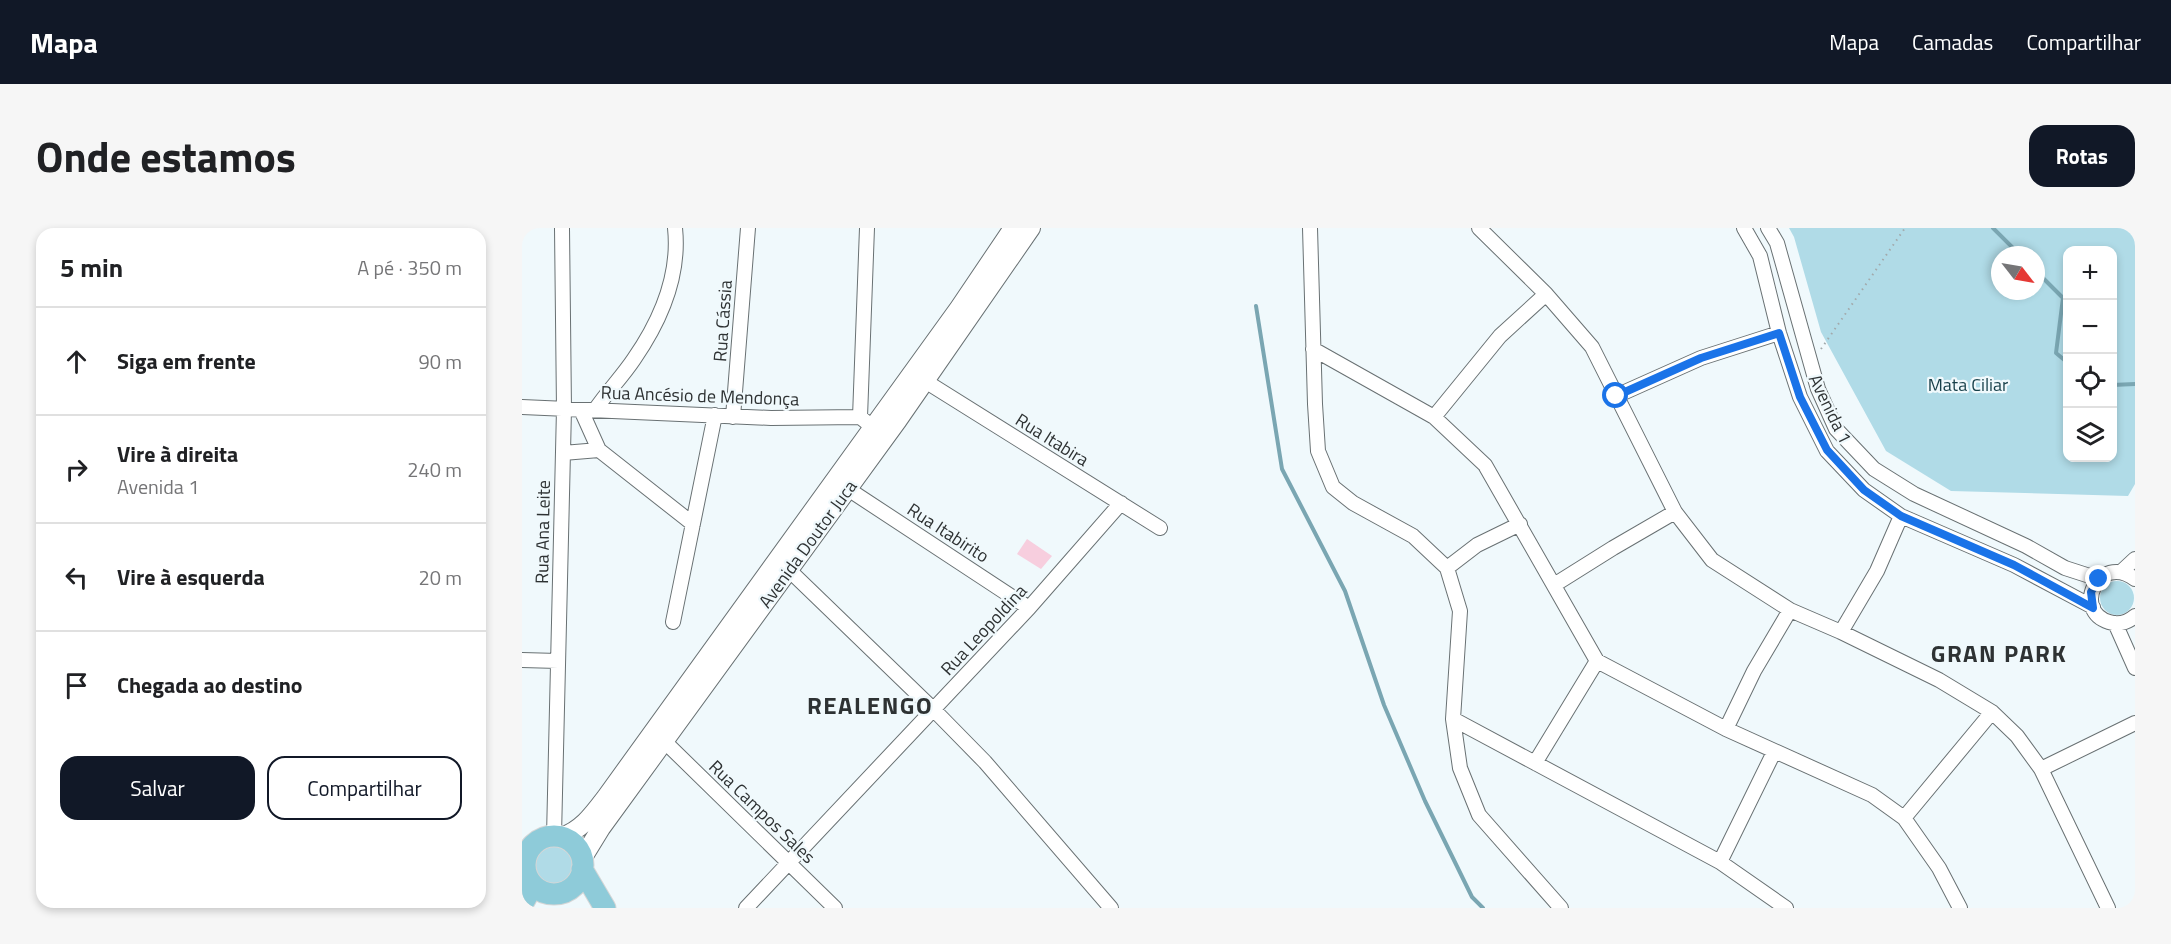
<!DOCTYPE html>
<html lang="pt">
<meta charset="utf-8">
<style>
body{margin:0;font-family:"Titillium Web",sans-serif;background:#f6f6f6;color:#202124}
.controls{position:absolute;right:18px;top:18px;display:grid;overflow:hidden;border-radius:12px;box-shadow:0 3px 9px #0003}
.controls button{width:54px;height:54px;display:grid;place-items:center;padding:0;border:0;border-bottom:2px solid #e0e0e0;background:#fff;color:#202124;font:30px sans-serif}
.compass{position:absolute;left:1469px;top:18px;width:54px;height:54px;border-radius:50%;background:#fff;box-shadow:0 3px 9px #0003;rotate:121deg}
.stop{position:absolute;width:18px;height:18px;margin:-14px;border:4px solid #1a73e8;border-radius:50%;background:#fff}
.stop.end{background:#1a73e8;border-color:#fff;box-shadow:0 2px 6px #0008}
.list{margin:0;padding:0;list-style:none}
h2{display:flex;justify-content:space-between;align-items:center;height:78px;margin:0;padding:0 24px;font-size:26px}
h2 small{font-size:20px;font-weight:400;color:#757577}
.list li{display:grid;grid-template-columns:39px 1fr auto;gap:18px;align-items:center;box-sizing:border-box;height:108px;padding:0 24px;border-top:2px solid #e0e0e0}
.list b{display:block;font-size:22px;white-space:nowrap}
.list p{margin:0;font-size:20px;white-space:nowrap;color:#757577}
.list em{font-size:20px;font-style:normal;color:#757577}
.actions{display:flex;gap:12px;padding:18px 24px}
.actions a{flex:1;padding:14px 0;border:2px solid #111827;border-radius:18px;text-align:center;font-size:21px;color:#111827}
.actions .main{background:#111827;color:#fff}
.icon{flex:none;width:33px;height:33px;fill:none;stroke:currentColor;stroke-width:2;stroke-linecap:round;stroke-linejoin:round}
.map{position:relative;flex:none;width:1613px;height:680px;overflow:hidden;border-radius:18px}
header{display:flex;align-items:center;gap:36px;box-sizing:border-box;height:84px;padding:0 30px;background:#111827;color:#fff}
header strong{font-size:28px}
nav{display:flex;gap:33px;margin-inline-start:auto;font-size:21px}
.intro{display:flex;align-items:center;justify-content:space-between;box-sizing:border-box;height:144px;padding:0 36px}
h1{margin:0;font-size:42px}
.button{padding:15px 27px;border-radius:18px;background:#111827;color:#fff;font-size:21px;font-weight:700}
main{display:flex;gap:36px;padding:0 36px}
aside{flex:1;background:#fff;border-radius:18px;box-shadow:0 3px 9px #0003}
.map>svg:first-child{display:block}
.green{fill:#b0dbe7;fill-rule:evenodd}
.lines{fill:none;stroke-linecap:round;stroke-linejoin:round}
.stream{stroke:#7aa6b2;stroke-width:4}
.building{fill:#f7cede}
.minor-casing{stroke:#697173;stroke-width:16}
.secondary-casing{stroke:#697173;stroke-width:20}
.primary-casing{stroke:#d5d6d6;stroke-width:23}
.path{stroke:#a2a9ab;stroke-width:2;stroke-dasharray:1.5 4.5;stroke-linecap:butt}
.minor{stroke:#fff;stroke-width:14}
.secondary{stroke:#fff;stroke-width:18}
.primary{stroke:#8ecbd9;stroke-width:21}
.route{stroke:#1a73e8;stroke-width:8}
.labels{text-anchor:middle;stroke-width:4.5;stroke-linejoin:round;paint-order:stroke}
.street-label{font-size:18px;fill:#2e3233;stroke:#f0f9fc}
.park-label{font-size:18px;fill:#163f49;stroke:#f0f9fc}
.district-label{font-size:24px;font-weight:bold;letter-spacing:1.5px;fill:#2e3233;stroke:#f0f9fc}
</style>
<header>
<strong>Mapa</strong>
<nav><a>Mapa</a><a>Camadas</a><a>Compartilhar</a></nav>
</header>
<div class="intro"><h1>Onde estamos</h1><a class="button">Rotas</a></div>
<main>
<aside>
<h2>5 min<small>A pé · 350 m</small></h2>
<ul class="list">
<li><svg class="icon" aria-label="ahead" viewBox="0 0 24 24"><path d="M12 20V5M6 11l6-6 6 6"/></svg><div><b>Siga em frente</b></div><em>90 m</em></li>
<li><svg class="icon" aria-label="right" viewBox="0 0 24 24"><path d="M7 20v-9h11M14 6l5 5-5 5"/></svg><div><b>Vire à direita</b><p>Avenida 1</p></div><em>240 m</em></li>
<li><svg class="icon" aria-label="left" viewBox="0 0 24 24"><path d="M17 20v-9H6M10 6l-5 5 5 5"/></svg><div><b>Vire à esquerda</b></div><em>20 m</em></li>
<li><svg class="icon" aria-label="arrive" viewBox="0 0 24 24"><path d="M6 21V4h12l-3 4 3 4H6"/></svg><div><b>Chegada ao destino</b></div></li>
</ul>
<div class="actions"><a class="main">Salvar</a><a>Compartilhar</a></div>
</aside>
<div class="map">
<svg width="1613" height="680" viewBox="0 0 1613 680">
<rect width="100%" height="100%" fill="#f0f9fc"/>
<path class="green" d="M1267,0H1613V256L1606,268L1429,263L1364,223L1299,104L1272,9ZM1590,22V230H1546V22ZM1478,27H1514V63H1478Z
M1578 370a17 17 0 1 1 34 0a17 17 0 1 1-34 0Z
M11 637a21 21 0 1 1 42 0a21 21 0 1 1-42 0Z"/>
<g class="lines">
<path class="stream" d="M1471,0L1498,27
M1514,43L1541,70L1534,125L1546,135
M734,78L760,241L823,363L862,477L903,573L950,669L961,680
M1590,157L1613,156"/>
</g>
<path class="building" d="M505,311L530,328L519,341L495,326Z"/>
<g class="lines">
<defs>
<path id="minor" d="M788,0L793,176L796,223L811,259L831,275L891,308L925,340L938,383L931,491L938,540L957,587L1039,680
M957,0L1024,66L1070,119L1153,284L1190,332L1268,382L1319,404L1417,452L1470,484L1495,508L1519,541L1586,680
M1222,0L1238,28L1257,105L1278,169L1305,223L1342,262L1379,288L1492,337L1571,379
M1246,0L1255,15L1296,161L1314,201L1352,241L1392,266L1504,318L1543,340L1577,351
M791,121L912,189L963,237L1075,433L1204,501L1350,567L1382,590L1417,640L1438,680
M403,153L638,300
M1094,168L1179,130L1257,105
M0,179L249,190L338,189L357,204
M59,182L77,222L171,296
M73,182C85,164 100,149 112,131C139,92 158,47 153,0
M211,189L226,0
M338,189L345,0
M912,189L978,108L1024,66
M41,225L77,222
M326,261L507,380
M925,340L955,317L998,296
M267,342L412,482L463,534L589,680
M1599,344L1613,331
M1613,351C1576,324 1550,383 1587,394C1597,397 1606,394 1613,388
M1032,357L1091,320L1153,284
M151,394L193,187
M1593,395L1613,440
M1319,404L1355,343L1379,288
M0,432L36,433
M931,491L1198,634L1264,680
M1204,501L1232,443L1268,382
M142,513L313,680
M1013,535L1075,433
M1519,541L1613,495
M1382,590L1470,484
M32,608L42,181L40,0
M1198,634L1252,524
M224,680L507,380L599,275"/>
<path id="secondary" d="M39,609C60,602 71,586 84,569L437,80L491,0
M60,631L79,600L376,192L509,0"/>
<path id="primary" d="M3 637a29 29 0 1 1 58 0a29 29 0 1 1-58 0Z
M60,641L83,680
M0,677L11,657"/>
</defs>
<use href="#minor" class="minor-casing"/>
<use href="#secondary" class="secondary-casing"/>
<use href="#primary" class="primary-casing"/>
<path class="path" d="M1299,121L1383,0"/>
<use href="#minor" class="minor"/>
<use href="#secondary" class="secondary"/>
<use href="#primary" class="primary"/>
</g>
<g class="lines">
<path class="route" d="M1094,168L1179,130L1257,105L1278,169L1305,222L1342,262L1379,288L1492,337L1571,380L1569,364L1577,351"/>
</g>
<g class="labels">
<g class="street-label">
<text transform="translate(201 93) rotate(-86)" y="6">Rua Cássia</text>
<text transform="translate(178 168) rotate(2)" y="6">Rua Ancésio de Mendonça</text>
<text transform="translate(1308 181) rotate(64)" y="6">Avenida 1</text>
<text transform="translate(530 212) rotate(32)" y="6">Rua Itabira</text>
<text transform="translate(21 304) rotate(-89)" y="6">Rua Ana Leite</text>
<text transform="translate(426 305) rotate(33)" y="6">Rua Itabirito</text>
<text transform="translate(286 316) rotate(-54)" y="6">Avenida Doutor Juca</text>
<text transform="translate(462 402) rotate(-47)" y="6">Rua Leopoldina</text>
<text transform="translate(240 584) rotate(44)" y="6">Rua Campos Sales</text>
</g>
<g class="park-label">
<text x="1446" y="163">Mata Ciliar</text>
</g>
<g class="district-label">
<text x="1477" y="434">GRAN PARK</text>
<text x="348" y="486">REALENGO</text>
</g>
</g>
</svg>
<div class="controls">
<button>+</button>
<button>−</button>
<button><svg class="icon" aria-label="locate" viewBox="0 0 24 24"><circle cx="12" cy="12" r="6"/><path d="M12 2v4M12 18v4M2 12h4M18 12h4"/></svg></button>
<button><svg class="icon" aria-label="layers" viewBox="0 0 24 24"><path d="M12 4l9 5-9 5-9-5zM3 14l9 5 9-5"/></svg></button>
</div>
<svg class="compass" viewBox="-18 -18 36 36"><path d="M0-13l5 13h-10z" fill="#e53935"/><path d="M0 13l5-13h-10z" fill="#757577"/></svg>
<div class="stop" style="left:1094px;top:168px"></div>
<div class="stop end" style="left:1577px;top:351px"></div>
</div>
</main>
